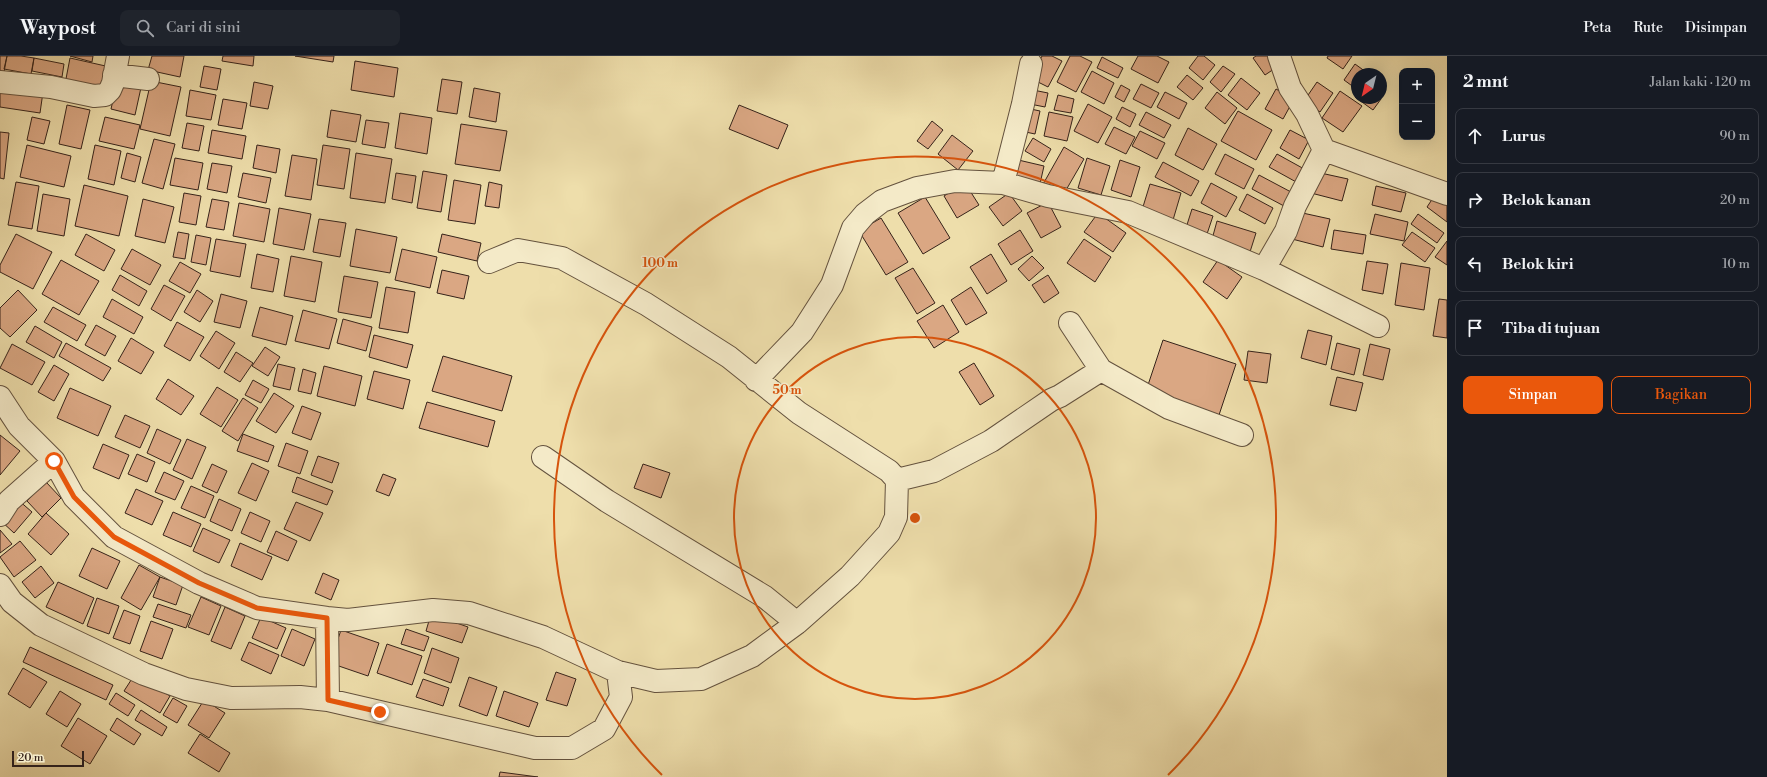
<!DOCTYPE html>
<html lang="id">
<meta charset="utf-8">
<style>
body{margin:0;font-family:"Libre Bodoni",serif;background:#20242c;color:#f1f3f6}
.controls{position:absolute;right:12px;top:12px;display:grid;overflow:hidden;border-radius:8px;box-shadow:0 4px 16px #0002}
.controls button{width:36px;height:36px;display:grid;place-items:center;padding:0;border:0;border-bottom:1px solid #363941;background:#171b24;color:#f1f3f6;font:20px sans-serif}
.compass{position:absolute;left:1351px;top:12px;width:36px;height:36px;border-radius:50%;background:#171b24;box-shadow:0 4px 16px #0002;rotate:215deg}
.scale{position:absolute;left:12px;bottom:10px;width:72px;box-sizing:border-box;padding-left:4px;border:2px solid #36231a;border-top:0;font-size:11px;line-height:14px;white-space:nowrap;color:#36231a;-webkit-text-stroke:3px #f4eac8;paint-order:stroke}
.stop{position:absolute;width:12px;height:12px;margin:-9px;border:3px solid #ea580c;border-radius:50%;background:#fff}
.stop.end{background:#ea580c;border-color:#fff;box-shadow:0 1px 4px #0008}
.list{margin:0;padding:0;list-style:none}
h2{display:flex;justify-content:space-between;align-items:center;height:52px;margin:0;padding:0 16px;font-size:17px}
h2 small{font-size:13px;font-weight:400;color:#9ea1a6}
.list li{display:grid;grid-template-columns:26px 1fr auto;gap:12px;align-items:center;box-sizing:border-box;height:56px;margin:0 8px 8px;padding:0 8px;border:1px solid #363941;border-radius:8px}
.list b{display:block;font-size:15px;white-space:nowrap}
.list em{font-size:13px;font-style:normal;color:#9ea1a6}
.actions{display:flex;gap:8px;padding:12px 16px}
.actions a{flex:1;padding:9px 0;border:1px solid #ea580c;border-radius:8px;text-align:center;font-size:14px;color:#ea580c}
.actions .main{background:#ea580c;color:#fff}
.icon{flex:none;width:22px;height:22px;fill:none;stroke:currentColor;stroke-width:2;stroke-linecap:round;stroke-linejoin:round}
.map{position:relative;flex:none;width:1447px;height:721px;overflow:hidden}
header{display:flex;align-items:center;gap:24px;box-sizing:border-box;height:56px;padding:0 20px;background:#171b24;border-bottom:1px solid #363941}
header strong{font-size:19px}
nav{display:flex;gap:22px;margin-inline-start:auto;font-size:14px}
.search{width:280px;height:36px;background:#20242c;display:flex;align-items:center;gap:10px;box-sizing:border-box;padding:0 14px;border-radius:8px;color:#9ea1a6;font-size:15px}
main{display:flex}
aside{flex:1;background:#171b24}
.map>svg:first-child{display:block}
.building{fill:#daa783;stroke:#36231a}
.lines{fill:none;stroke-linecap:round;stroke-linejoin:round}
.street-casing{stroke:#64523e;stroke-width:24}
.street{stroke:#f4eac8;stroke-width:22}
.route{stroke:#ea580c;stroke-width:5}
.ring{fill:none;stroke:#d6540d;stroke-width:2}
.centre{fill:#d6540d;stroke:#f4eac8;stroke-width:2}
.ring-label{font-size:12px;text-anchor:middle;font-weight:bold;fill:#d6540d;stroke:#f4eac8;stroke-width:3;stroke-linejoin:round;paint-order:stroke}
</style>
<header>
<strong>Waypost</strong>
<div class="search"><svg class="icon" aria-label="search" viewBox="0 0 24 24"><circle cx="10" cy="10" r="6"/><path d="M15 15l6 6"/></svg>Cari di sini</div>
<nav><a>Peta</a><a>Rute</a><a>Disimpan</a></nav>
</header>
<main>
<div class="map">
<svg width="1447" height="721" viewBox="0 0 1447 721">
<rect width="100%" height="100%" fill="#eedeab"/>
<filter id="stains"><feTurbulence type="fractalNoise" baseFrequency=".005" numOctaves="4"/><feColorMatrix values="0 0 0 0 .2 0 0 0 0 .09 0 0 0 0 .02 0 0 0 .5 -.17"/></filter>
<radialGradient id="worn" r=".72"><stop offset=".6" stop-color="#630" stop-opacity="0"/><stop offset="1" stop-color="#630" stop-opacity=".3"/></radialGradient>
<path class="building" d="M0,0H7L4,16L0,15Z
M7,0H21L34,2L31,18L4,13Z
M70,0H93L92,6Z
M152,0H184L180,21L148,14Z
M223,0H254L253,10L222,5Z
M295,0H334L333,6Z
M1042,0H1052L1062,5L1048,31L1030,22Z
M1070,0H1080L1092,6L1076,36L1057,26Z
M1138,0H1157L1169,6L1158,27L1131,13Z
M1198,0H1204L1215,9L1203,24L1189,12Z
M1256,0H1274L1280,9L1265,19L1253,2Z
M1328,0H1352L1343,13L1327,2Z
M1102,1L1123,12L1118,22L1097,12Z
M34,2L64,8L62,21L32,15Z
M70,2L110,11L104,37L65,28Z
M355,5L398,12L394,41L351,34Z
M1355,8L1366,16L1365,18H1357V29L1355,32L1344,24Z
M204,10L221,13L217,34L200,31Z
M1223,10L1235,18L1221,36L1210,26Z
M1092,15L1114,27L1104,48L1081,36Z
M1187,19L1203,32L1193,44L1177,31Z
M118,22L142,27L135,59L111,53Z
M1241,22L1260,37L1247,54L1228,39Z
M442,23L462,26L457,58L437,55Z
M151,25L181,31L170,80L140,73Z
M254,26L273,30L268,53L250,50Z
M1317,26L1333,37L1320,56L1304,45Z
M1141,28L1159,37L1151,52L1133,43Z
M1121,29L1130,34L1124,46L1115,41Z
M0,30L43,36L40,57L0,51Z
M474,32L500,37L496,66L469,61Z
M1276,33L1294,43L1283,63L1265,53Z
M190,34L216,39L211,64L186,60Z
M1033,34L1048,37L1045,51L1030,48Z
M1340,35L1362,50L1343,76L1322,62Z
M1165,36L1187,47L1179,63L1157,51Z
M1217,36L1237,52L1225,68L1205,52Z
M1357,38V42H1378L1381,43L1373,54L1355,41Z
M1058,39L1074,43L1071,57L1054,54Z
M223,43L247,47L242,73L218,69Z
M1088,48L1112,61L1098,87L1074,75Z
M67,49L90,54L81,93L59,88Z
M739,49L788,69L778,93L729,73Z
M1122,51L1136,58L1130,71L1116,63Z
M1026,52L1040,55L1035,78L1021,75Z
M331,54L361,59L356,86L327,81Z
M1238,55L1272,74L1256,104L1221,85Z
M1049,56L1073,61L1067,85L1044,80Z
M1146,56L1171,69L1164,82L1139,69Z
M400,57L432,62L427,98L395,92Z
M32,61L50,65L44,88L27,84Z
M105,61L140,69L134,93L99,85Z
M366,64L389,67L385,92L362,88Z
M932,65L943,74L928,93L917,85Z
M187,67L204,70L199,95L182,92Z
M461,68L507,75L500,115L455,108Z
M1114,71L1135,81L1126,98L1105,88Z
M1188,72L1217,88L1203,114L1175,99Z
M212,74L246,80L242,103L208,97Z
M1290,74L1309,84L1299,103L1280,92Z
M1140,75L1165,87L1157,103L1132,90Z
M0,76L9,77L4,123L0,122Z
M952,79L973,95L958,114L938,98Z
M1033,82L1051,93L1044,106L1025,95Z
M154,83L175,88L163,133L142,127Z
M27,89L71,100L64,131L20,121Z
M95,89L121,95L114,129L88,123Z
M257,89L280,93L276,117L253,112Z
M323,89L350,93L344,133L317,129Z
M1064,91L1084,103L1062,141L1042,130Z
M127,97L141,101L135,126L121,122Z
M356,97L392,103L385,147L350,142Z
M1225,98L1254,113L1244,133L1215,118Z
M1277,98L1306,114L1298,127L1269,111Z
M292,99L317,103L311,144L285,140Z
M175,102L203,107L198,134L170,129Z
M1087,102L1110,110L1101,139L1078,132Z
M1014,103L1044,110L1039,132L1009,125Z
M1120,104L1140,111L1131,141L1111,134Z
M1163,106L1199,125L1191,140L1155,121Z
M212,107L232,110L227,137L207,133Z
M423,115L447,119L441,156L417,152Z
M1316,116L1348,123L1342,145L1311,137Z
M243,117L271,122L266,147L238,141Z
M396,117L416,120L412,147L392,143Z
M1259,119L1291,136L1284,150L1252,133Z
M454,124L481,129L475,168L448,164Z
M16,126L39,130L32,173L8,169Z
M489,126L502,129L499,152L485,150Z
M965,127L979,149L957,162L944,140Z
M1211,127L1237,141L1226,161L1201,147Z
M1150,128L1181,137L1173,164L1142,154Z
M84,129L128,140L119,180L75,170Z
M1376,130L1406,137L1401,156L1372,149Z
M1437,136L1447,143V166L1427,151Z
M184,137L201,140L196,169L179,166Z
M1009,137L1022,155L1003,170L989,151Z
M43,138L70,143L64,180L37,175Z
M1247,138L1273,152L1265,168L1239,154Z
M925,141L950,182L923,198L898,157Z
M143,143L174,151L165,187L135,180Z
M212,143L229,146L224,174L206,171Z
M1048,146L1061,171L1041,182L1027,157Z
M239,147L270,153L264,186L233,180Z
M279,152L311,158L304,194L273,188Z
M1192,153L1213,160L1206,181L1185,175Z
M1298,156L1330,163L1323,191L1292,183Z
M1098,157L1126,177L1113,196L1084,176Z
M1375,158L1408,166L1404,185L1370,178Z
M1418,158L1444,177L1437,187L1411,168Z
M881,162L908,206L886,219L859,175Z
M319,163L346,167L340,201L313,196Z
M1217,165L1256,177L1249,199L1211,187Z
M356,173L397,181L390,217L350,210Z
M1020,174L1033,195L1011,209L998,188Z
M1334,174L1366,179L1363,198L1331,193Z
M178,176L189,178L185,203L173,201Z
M1412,176L1435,192L1425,206L1402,189Z
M16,178L52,196L33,233L0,216V209Z
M86,178L115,194L104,215L75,199Z
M442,178L481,187L477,205L438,196Z
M196,179L211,182L206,209L191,206Z
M216,183L246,188L240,221L210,215Z
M1084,183L1111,201L1095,226L1067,207Z
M1447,185V209L1435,201Z
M132,193L161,209L150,229L121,213Z
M402,193L437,201L430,232L395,224Z
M257,198L279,203L273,236L251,232Z
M991,198L1007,225L987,238L970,211Z
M291,200L322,206L315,246L284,240Z
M1032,200L1044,212L1029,225L1018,213Z
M61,204L99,225L79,259L42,238Z
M1218,204L1242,221L1227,243L1203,226Z
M1367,205L1388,208L1383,238L1362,234Z
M180,206L201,218L190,237L169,225Z
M1401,207L1430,212L1424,254L1395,249Z
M913,212L935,247L917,258L895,222Z
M442,214L469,220L464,243L437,237Z
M120,219L147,235L139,250L112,234Z
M1048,219L1059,237L1044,247L1032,229Z
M344,220L378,226L371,262L338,256Z
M164,229L185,240L171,265L151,253Z
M386,231L415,236L408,277L379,272Z
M971,231L987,257L966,269L951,244Z
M18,234L37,254L10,281L0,272V252Z
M197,234L213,245L200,266L184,256Z
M221,238L247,245L240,272L214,266Z
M112,243L143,261L134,278L103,261Z
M1439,243L1447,244V282L1433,280Z
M943,249L959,276L934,292L917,265Z
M53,251L86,269L77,285L44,266Z
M260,251L293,260L286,289L252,280Z
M303,254L337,263L329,293L295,285Z
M343,263L372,271L366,295L337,287Z
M177,266L204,281L190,305L164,290Z
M96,269L116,280L105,300L85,289Z
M35,270L62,286L54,302L26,286Z
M1308,274L1332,280L1326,309L1301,302Z
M216,275L235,287L219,313L200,300Z
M374,279L413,289L407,312L369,301Z
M131,282L154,296L141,318L118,305Z
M1163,284L1236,308L1219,359L1146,335Z
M66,287L111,312L103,325L59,300Z
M1337,287L1360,293L1354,319L1331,313Z
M12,288L45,306L32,329L0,312Z
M1370,288L1390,293L1383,324L1363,319Z
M265,291L280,301L268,320L252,310Z
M1248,295L1271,298L1267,327L1244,324Z
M236,296L253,307L240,326L224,316Z
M443,300L512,320L502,355L432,335Z
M974,307L994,340L980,349L959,316Z
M278,308L295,312L290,334L273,330Z
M54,309L69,318L54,345L38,336Z
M324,310L362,320L355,350L317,340Z
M303,313L316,317L311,338L298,335Z
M374,315L410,324L403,353L367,343Z
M1337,321L1363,327L1356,355L1330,349Z
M168,323L194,340L181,359L156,343Z
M253,324L269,333L261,347L245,339Z
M217,331L238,344L221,371L200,358Z
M70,332L111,350L98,380L57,362Z
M274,337L294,350L276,377L256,365Z
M243,342L258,352L238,385L222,375Z
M427,346L495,365L488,391L419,372Z
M302,350L321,357L311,384L292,377Z
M125,359L150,370L140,392L115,381Z
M157,373L181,384L170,408L147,397Z
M243,378L274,390L268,406L237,395Z
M0,379L20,395L0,419Z
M187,383L206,391L192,423L173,414Z
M286,387L308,395L300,418L278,410Z
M103,388L129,399L119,423L93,412Z
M137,398L155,406L147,426L128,418Z
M318,400L339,407L332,427L311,419Z
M252,407L269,415L256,445L238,437Z
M212,408L227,415L217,437L202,430Z
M643,408L670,417L661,442L634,432Z
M164,416L184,425L175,444L155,436Z
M383,418L396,423L389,440L376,435Z
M297,421L333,435L327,449L292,436Z
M46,426L61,442L42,461L27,445Z
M191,430L214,440L205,462L181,452Z
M136,433L163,445L152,469L125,457Z
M17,443L32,456L14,477L0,464Z
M219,443L241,453L232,475L210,465Z
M296,446L323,457L310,485L284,473Z
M173,456L201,468L191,491L163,479Z
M250,456L270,465L261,486L241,477Z
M46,457L69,478L51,499L28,478Z
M203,472L230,484L219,507L193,495Z
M0,474L12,488L0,497Z
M276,475L297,485L288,505L267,496Z
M20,485L36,504L14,521L0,501Z
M240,487L272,501L262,524L231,510Z
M92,492L120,505L107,533L79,520Z
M139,509L160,521L141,554L121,542Z
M41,510L54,527L35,542L22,526Z
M323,517L339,524L331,544L315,537Z
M160,521L183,529L176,549L153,541Z
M58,526L94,542L83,568L46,551Z
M201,541L221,550L209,579L188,571Z
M97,542L119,550L109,578L87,570Z
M158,548L191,559L186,572L153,561Z
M225,551L245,560L231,593L211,585Z
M124,554L140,560L130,588L113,582Z
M431,558L468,571L462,587L426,575Z
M261,561L286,572L277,593L252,582Z
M151,565L173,573L162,603L140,595Z
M292,573L315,583L304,610L281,600Z
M406,573L429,581L424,595L401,588Z
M341,574L379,587L368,620L330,607Z
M249,586L279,599L271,618L241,604Z
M387,588L422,600L412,629L377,617Z
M30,591L113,629L106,644L23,606Z
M432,592L459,602L451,627L424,617Z
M23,612L47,626L30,652L8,638Z
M556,616L576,623L567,650L546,644Z
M135,618L170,640L160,657L124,635Z
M469,621L497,631L487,660L459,650Z
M423,623L449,632L443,650L416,641Z
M60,635L81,648L67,671L46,658Z
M504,635L538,647L529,671L496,660Z
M116,637L135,649L128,660L109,648Z
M173,642L187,650L177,667L163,659Z
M204,644L225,657L209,682L188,669Z
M141,654L167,671L162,680L135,664Z
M78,662L107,680L90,708L61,690Z
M117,662L141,678L134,689L110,674Z
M200,678L230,697L219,716L188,697Z
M500,716L538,721H499Z"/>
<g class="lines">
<defs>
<path id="street" d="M1279,0L1290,32L1307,58L1324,94L1447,138
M114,19L148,23
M0,26L51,31L94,40L105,39L110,34L113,27L118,0
M1003,127L1023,48L1031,8
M1264,213L1286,175L1295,150L1324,94
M1070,267L1101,314
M756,324L802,276L832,229L853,172L865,158L882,145L917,132L955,125L1003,127L1048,140L1128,156L1264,213L1378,270
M0,341L19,370L54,405L74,441L114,481L199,527L257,552L327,562L348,564L433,554L469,557L543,581L618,616L656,625L701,623L752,600L797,567L850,520L889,477L896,461L897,424L889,415L799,357L729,301L646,248L562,202L518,194L489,206
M543,401L607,445L765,541L797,567
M897,424L934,415L991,385L1051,344L1060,340L1101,314L1169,352L1242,379
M0,459L9,445L54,405
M0,529L12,546L41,569L144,618L186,633L231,642L300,641L328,644L535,692H572L604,673L621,641L618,616
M327,562L328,644"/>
</defs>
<use href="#street" class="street-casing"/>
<use href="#street" class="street"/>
</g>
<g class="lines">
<path class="route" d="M54,405L74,441L114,481L199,527L257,552L327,562L328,644L380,656"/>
</g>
<g class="ring">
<circle cx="915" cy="462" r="181"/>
<path d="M662 719A361 361 0 1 1 1168 719"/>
</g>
<circle cx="915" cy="462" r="6" class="centre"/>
<g class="ring-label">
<text x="660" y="211">100 m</text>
<text x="787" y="338">50 m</text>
</g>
<rect width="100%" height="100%" filter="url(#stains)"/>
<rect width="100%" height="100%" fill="url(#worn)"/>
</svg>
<div class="controls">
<button>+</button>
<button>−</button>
</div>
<svg class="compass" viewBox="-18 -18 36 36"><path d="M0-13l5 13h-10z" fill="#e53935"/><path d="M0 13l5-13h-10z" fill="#9ea1a6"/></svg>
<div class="scale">20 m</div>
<div class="stop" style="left:54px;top:405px"></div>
<div class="stop end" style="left:380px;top:656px"></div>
</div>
<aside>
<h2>2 mnt<small>Jalan kaki · 120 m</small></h2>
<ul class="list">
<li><svg class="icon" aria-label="ahead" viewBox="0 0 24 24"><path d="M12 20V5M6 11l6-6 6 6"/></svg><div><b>Lurus</b></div><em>90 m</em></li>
<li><svg class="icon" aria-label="right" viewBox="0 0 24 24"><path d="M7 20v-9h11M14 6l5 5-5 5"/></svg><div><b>Belok kanan</b></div><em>20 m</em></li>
<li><svg class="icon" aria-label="left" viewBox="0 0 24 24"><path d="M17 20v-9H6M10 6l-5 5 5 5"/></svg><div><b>Belok kiri</b></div><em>10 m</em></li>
<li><svg class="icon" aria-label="arrive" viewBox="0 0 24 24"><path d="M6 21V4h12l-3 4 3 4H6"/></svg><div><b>Tiba di tujuan</b></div></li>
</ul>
<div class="actions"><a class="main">Simpan</a><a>Bagikan</a></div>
</aside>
</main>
